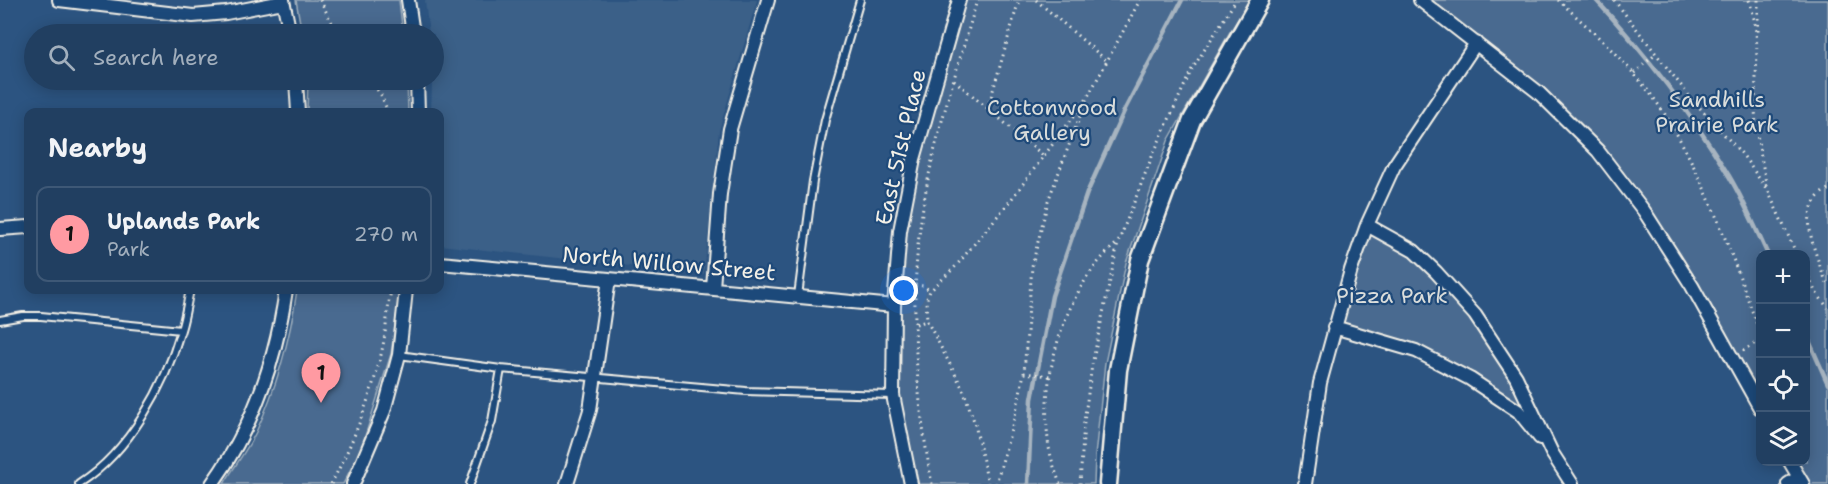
<!DOCTYPE html>
<meta charset="utf-8">
<style>
body{margin:0;font-family:"Shantell Sans",sans-serif;background:#2d4a6a;color:#f1f3f6}
.controls{position:absolute;right:18px;bottom:18px;display:grid;overflow:hidden;border-radius:12px;box-shadow:0 3px 15px #0003}
.controls button{width:54px;height:54px;display:grid;place-items:center;padding:0;border:0;border-bottom:2px solid #3e5876;background:#213f61;color:#f1f3f6;font:30px sans-serif}
.you{position:absolute;left:904px;top:291px;width:21px;height:21px;margin:-15px;border:4px solid #fff;border-radius:50%;background:#1a73e8;box-shadow:0 0 0 9px #1a73e833}
.badge{display:grid;place-items:center;width:39px;height:39px;border-radius:50%;background:#ff9aa2;color:#111;font-size:20px;font-weight:700}
.pin{position:absolute;translate:-50% -50px;filter:drop-shadow(0 2px 3px #0008)}
.pin::after{content:'';position:absolute;top:32px;width:21px;height:18px;background:inherit;clip-path:polygon(0 0,100% 0,50% 100%)}
.list{margin:0;padding:0;list-style:none}
h2{display:flex;justify-content:space-between;align-items:center;height:78px;margin:0;padding:0 24px;font-size:26px}
h2 small{font-size:20px;font-weight:400;color:#a2afbd}
.list li{display:grid;grid-template-columns:39px 1fr auto;gap:18px;align-items:center;box-sizing:border-box;height:96px;margin:0 12px 12px;padding:0 12px;border:2px solid #3e5876;border-radius:12px}
.list b{display:block;font-size:22px;white-space:nowrap}
.list p{margin:0;font-size:20px;white-space:nowrap;color:#a2afbd}
.list em{font-size:20px;font-style:normal;color:#a2afbd}
.icon{flex:none;width:33px;height:33px;fill:none;stroke:currentColor;stroke-width:2;stroke-linecap:round;stroke-linejoin:round}
.map{position:relative;flex:none;width:1828px;height:484px;overflow:hidden}
.search{position:absolute;background:#213f61;box-shadow:0 3px 15px #0003;left:24px;top:24px;width:420px;height:66px;display:flex;align-items:center;gap:15px;box-sizing:border-box;padding:0 21px;border-radius:33px;color:#a2afbd;font-size:22px}
.panel{position:absolute;background:#213f61;box-shadow:0 3px 15px #0003;left:24px;top:108px;width:420px;height:186px;border-radius:12px}
.map>svg:first-child{display:block}
.built{fill:#3b6088}
.green{fill:#496b90;stroke:#9eaebc;stroke-width:1.5}
.lines{fill:none;stroke-linecap:round;stroke-linejoin:round}
.stream{stroke:#a7b4c0;stroke-width:4.5}
.lane-casing{stroke:#f4f1e8;stroke-width:10}
.street-casing{stroke:#f4f1e8;stroke-width:16}
.secondary-casing{stroke:#f4f1e8;stroke-width:21}
.path{stroke:#f4f1e8;stroke-width:3;stroke-dasharray:1.5 4.5;stroke-linecap:butt}
.lane{stroke:#1f4a7a;stroke-width:6}
.street{stroke:#1f4a7a;stroke-width:12}
.secondary{stroke:#1f4a7a;stroke-width:16}
.labels{text-anchor:middle;stroke-width:4.5;stroke-linejoin:round;paint-order:stroke}
.park-label{font-size:22px;fill:#dadddb;stroke:#1f4a7a}
.street-label{font-size:22px;fill:#f4f1e8;stroke:#1f4a7a}
</style>
<div class="map">
<svg width="1828" height="484" viewBox="0 0 1828 484">
<rect width="100%" height="100%" fill="#2c5481"/>
<filter id="ink" filterUnits="userSpaceOnUse"><feTurbulence type="fractalNoise" baseFrequency=".0167" numOctaves="2"/><feDisplacementMap in="SourceGraphic" scale="12" xChannelSelector="R" yChannelSelector="G"/><feConvolveMatrix kernelMatrix="1 2 1 2 8 2 1 2 1" color-interpolation-filters="sRGB"/></filter>
<g filter="url(#ink)">
<path class="built" d="M425,0H757L719,131L704,274L440,245V112H431L434,34H429Z"/>
<path class="green" d="M296,0H399L403,34H302Z
M966,0H1251L1230,32L1168,141L1126,263L1105,363L1095,456L1094,484H916L897,390L898,309L904,241L916,176Z
M1428,0H1828V484H1810L1798,462H1806V255H1760V396C1713,312 1668,224 1605,150C1555,91 1489,47 1428,0Z
M308,80H407L408,112H307Z
M1367,225L1414,251L1475,315L1552,453L1518,411L1416,351L1334,327Z
M297,290H400L391,354L361,449L343,484H224C234,467 247,450 256,432C277,387 290,339 297,290Z"/>
<g class="lines">
<path class="stream" d="M1596,0C1646,54 1691,113 1729,176C1744,201 1756,229 1768,255
M1806,334L1828,384
M1028,484L1032,399L1052,296L1087,193L1125,109L1182,0"/>
<defs>
<path id="lane" d="M798,296L813,181L825,120L860,0
M0,320L23,316H41L181,330
M399,355L501,369L746,391L892,395
M79,484C130,451 165,386 181,330C185,317 187,303 190,290
M470,484L492,421L501,369"/>
<path id="street" d="M59,0L193,16L226,13L283,2
M283,0L290,34
M408,0L413,34
M1420,0L1538,92L1598,151L1644,211L1692,286L1760,408
M296,80L298,112
M417,80L418,112
M1367,225L1414,251L1436,272L1475,315L1516,377L1552,453L1572,484
M0,229L28,227
M440,263L894,306
M713,288L720,194L730,129L768,0
M1334,327L1416,351L1470,379L1518,411L1540,438
M1790,462L1803,484
M212,484C254,426 276,360 286,290
M353,484L384,411L399,355L406,290
M567,484L590,410L609,279
M911,484L893,395L894,306L900,231L914,159L959,0
M1305,484L1320,383L1351,270L1367,225L1394,166L1476,43
M1788,484L1799,477"/>
<path id="secondary" d="M1108,484L1118,370L1140,260L1192,120L1260,0"/>
</defs>
<use href="#lane" class="lane-casing"/>
<use href="#street" class="street-casing"/>
<use href="#secondary" class="secondary-casing"/>
<path class="path" d="M320,0L338,34
M1036,0L1107,61
M1558,0C1597,35 1638,72 1666,116C1707,182 1734,261 1760,333
M1614,0L1690,97L1742,154L1768,191L1797,255
M1749,0C1764,43 1752,82 1756,125C1758,147 1764,168 1767,190
M1758,0V32
M1634,73L1656,54
M370,80L381,95L388,112
M954,80L1045,157
M988,108L1019,0
M1828,189C1792,209 1818,258 1828,287
M1806,272L1815,291L1828,308
M915,285L924,286L930,291
M916,324L927,321
M1743,351L1760,340
M1024,373L1050,376
M331,484C352,445 369,402 380,359C386,336 387,312 391,290
M932,484C914,386 907,283 927,185C939,122 960,61 977,0
M988,484L975,424L963,389L927,321L926,301L930,291L956,266L1010,201L1083,104
M996,484L1017,408L1024,373L1032,266L1048,201L1086,100L1140,0
M1060,484C1055,470 1049,454 1048,439C1040,375 1066,287 1116,244
M1080,484L1084,422L1092,365L1118,243L1151,159L1191,71L1236,0"/>
<use href="#lane" class="lane"/>
<use href="#street" class="street"/>
<use href="#secondary" class="secondary"/>
</g>
</g>
<g class="labels">
<g class="park-label">
<text x="1717" y="107">Sandhills<tspan x="1717" dy="25">Prairie Park</tspan></text>
<text x="1052" y="115">Cottonwood<tspan x="1052" dy="25">Gallery</tspan></text>
<text x="1392" y="303">Pizza Park</text>
</g>
<g class="street-label">
<text transform="translate(900 147) rotate(-77)" y="8">East 51st Place</text>
<text transform="translate(669 263) rotate(5)" y="8">North Willow Street</text>
</g>
</g>
</svg>
<div class="controls">
<button>+</button>
<button>−</button>
<button><svg class="icon" aria-label="locate" viewBox="0 0 24 24"><circle cx="12" cy="12" r="6"/><path d="M12 2v4M12 18v4M2 12h4M18 12h4"/></svg></button>
<button><svg class="icon" aria-label="layers" viewBox="0 0 24 24"><path d="M12 4l9 5-9 5-9-5zM3 14l9 5 9-5"/></svg></button>
</div>
<div class="you"></div>
<div class="pin badge" style="left:321px;top:403px">1</div>
<div class="search"><svg class="icon" aria-label="search" viewBox="0 0 24 24"><circle cx="10" cy="10" r="6"/><path d="M15 15l6 6"/></svg>Search here</div>
<section class="panel">
<h2>Nearby<small></small></h2>
<ul class="list">
<li><span class="badge">1</span><div><b>Uplands Park</b><p>Park</p></div><em>270 m</em></li>
</ul>
</section>
</div>
